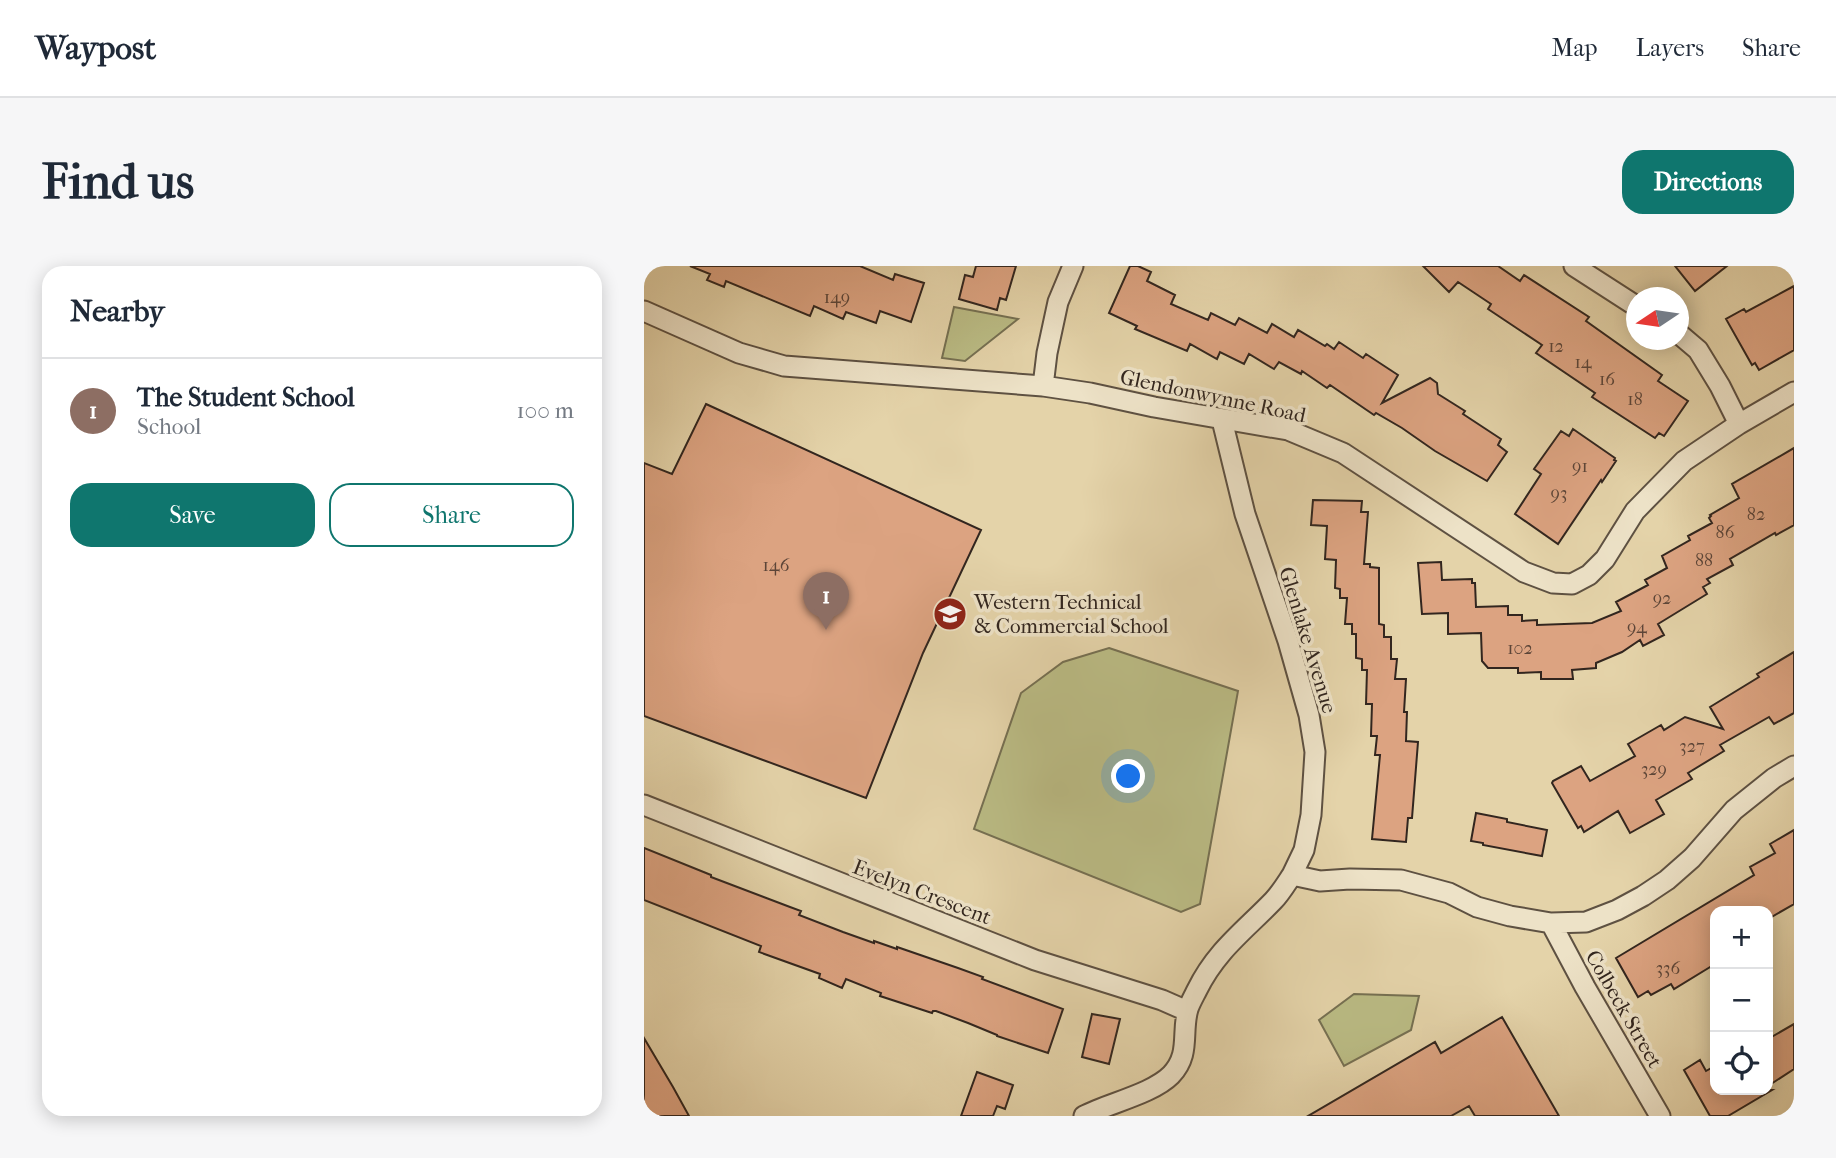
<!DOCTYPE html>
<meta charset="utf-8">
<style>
body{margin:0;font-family:"IM FELL French Canon",serif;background:#f6f6f7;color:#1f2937}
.controls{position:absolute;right:21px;bottom:21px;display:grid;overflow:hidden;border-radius:14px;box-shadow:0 4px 18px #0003}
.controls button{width:63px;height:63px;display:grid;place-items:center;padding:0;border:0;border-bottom:2px solid #e0e1e3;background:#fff;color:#1f2937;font:35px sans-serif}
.compass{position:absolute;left:982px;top:21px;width:63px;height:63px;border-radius:50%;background:#fff;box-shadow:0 4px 18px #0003;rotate:257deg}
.you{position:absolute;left:485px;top:511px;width:24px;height:24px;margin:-18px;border:5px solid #fff;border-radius:50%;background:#1a73e8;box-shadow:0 0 0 10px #1a73e833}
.badge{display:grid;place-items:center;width:46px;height:46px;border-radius:50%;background:#0f766e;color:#fff;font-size:23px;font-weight:700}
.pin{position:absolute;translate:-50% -58px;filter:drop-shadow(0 2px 4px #0008)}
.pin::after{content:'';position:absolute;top:37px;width:24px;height:21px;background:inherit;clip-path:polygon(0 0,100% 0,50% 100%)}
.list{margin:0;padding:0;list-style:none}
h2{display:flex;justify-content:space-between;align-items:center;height:91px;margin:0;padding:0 28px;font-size:30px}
h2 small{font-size:23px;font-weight:400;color:#747a83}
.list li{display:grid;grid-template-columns:46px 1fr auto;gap:21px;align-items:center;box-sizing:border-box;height:105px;padding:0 28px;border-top:2px solid #e0e1e3}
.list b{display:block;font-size:26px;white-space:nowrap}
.list p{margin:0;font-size:23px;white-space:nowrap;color:#747a83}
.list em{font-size:23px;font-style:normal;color:#747a83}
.actions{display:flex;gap:14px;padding:21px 28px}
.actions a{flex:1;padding:16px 0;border:2px solid #0f766e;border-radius:21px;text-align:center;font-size:24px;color:#0f766e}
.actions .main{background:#0f766e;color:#fff}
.icon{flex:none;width:38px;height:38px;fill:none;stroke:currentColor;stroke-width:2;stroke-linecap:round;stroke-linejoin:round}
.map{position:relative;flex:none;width:1150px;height:850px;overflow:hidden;border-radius:21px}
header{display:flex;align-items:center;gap:42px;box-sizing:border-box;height:98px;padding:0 35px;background:#fff;border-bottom:2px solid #e0e1e3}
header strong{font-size:33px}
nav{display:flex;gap:38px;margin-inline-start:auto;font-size:24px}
.intro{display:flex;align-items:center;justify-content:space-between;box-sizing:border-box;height:168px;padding:0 42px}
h1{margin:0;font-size:49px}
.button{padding:18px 32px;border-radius:21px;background:#0f766e;color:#fff;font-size:24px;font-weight:700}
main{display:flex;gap:42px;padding:0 42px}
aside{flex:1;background:#fff;border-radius:21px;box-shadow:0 4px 18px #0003}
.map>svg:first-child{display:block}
.green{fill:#babb84;stroke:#767052;stroke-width:2}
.building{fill:#dca381;stroke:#32261f;stroke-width:2}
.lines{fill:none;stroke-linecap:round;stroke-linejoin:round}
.minor-casing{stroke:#5e5142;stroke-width:23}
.minor{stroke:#ede2c7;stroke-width:19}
.labels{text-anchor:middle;stroke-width:7;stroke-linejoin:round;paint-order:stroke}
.number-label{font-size:18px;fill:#5c4538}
.street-label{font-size:21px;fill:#32261f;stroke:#ede2c7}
.poi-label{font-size:21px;fill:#32261f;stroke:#ede2c7;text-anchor:start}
</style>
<header>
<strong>Waypost</strong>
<nav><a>Map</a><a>Layers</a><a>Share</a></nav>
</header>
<div class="intro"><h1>Find us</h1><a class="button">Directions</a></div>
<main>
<aside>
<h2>Nearby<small></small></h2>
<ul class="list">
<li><span class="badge" style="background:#8d6e63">1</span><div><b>The Student School</b><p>School</p></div><em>100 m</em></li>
</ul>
<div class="actions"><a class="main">Save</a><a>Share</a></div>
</aside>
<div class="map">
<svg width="1150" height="850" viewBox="0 0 1150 850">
<rect width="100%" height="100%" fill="#e4d3a9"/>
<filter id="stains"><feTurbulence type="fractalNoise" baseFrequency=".00286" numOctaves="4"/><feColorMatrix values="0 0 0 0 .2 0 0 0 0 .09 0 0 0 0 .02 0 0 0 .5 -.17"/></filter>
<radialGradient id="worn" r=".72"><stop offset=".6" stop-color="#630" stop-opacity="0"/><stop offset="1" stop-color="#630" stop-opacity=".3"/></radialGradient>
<path class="green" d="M310,41L374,53L321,95L298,92Z
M465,382L594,425L556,638L537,646L330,563L377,427L419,396Z
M710,728L775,730L767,764L700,800L675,754Z"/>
<path class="building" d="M46,0H216L249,14L251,8L280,17L267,56L236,45L232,57L202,46L199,53L170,40L166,50L82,15L80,21L63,14L66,8Z
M332,0H372L362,34L356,32L353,44L315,33L321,9L329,11Z
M486,0H494L507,6L503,15L531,29L527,38L564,54L567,47L591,59L595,52L623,67L628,58L650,71L654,64L681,80L683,78L690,83L695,76L719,92L722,88L754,109L738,137L786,112L793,117L794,128L821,145L819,148L857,173L854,179L863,186L843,215L791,185L758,162L732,147L730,149L686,119L683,122L658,105L657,108L635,96L630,103L605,88L600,98L576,86L573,93L546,78L543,85L491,63L493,60L465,47Z
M779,0H854L876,15L880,9L945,51L942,55L1018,109L1014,115L1044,135L1020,170L1015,167L1011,172L948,131L951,127L892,87L898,79L844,43L847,38L814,16L805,26Z
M1031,0H1083L1051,25Z
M1150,20V84L1115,104L1111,97L1108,99L1082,53L1100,43L1102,46Z
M62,138L337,264L279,387L222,532L0,450V197L28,208Z
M929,163L971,192L970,194L972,195L958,216L957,214L914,278L871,248L897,208L890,203L917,165L925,170Z
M1150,182V259L1132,269L1131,267L1086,293L1089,299L1063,313L1066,317L1059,321L1063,328L1014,358L1020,369L999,380L996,374L978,386L952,397V402L928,404L929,413H897V406L874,407V402H844L838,395L837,367L804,368V347L778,348L774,297L797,296L798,314L828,313V317H831L832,341L864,340V349H878V355L893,354V359L948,357L977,345L972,336L1004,319L1001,314L1023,302L1018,290L1046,274L1044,270L1068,257L1065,252L1067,250L1066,249L1095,232L1088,218Z
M669,234L718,235L717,246H724L720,298H726V301L735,302V358L740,359V371H747V393H753L751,413H762L760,446H763L762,475L774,476L768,552H764L762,576L728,573L736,489H731L733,470H727L728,438H722L723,404H718V393L712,392V368H708V358H701L703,332H696V323L691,322L692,294L681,293L683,260L667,259Z
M1150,386V447L1130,458L1125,451L1076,479L1080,485L1044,507L1048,513L1012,534L1020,548L986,567L974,545L940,566L937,560L934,562L908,517L909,515L937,500L946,515L991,490L984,478L1017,459L1020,464L1041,451L1079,463L1066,441L1115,411L1113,408Z
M832,547L863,553V556L903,564L898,590L839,579V577L827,575Z
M1150,564V638L1124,653V645H1071V698L1030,723L1027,718L1007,729L1004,725L994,731L972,692L1110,609L1106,601L1131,587L1126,578Z
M0,582L67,609V611L146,641L157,645L155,649L199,666L230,677V675L253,683V681L314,702L339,711L338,713L419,743L404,787L353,770V769L324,757L292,745H289L288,747L236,730L237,727L202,713L198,722L175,712L176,708L115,686L117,680L0,634Z
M448,748L476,753L465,798L438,791Z
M858,751L915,850H831L825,840L807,850H664L791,776L797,787Z
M1150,758V803L1124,820V773Z
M0,772L29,821L45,850H0Z
M1056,794L1062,805L1071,800V824H1128L1084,850H1066L1040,804Z
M333,806L369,819L361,843L353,840L349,850H317Z"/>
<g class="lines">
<defs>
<path id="minor" d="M930,0L992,40
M0,45L95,87L140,100L399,120L446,127L510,141L644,164L699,187L880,306L909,317L928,318L945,309L961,293L991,245L1040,195L1095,158L1150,126
M1034,67L1054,84L1076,120L1095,158
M399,120L403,87L414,36L429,0
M578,154L601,248L644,375L665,449L671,486L667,549L660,584L648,609
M0,539L391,694L518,734L543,745
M907,657L941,721L1016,850
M440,850C465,837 508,828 527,809C547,788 537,767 544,743C546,737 550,730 553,724C572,685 600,665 629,635C636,628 642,618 648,609L676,615L706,613L757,614L805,627L833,641L866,650L907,657L942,656L973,644L999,630L1023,614L1048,592L1090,544L1130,512L1150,500"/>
</defs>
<use href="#minor" class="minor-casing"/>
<use href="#minor" class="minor"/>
</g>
<defs>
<symbol id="school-disc" viewBox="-11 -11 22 22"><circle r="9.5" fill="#8f2418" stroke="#ede2c7"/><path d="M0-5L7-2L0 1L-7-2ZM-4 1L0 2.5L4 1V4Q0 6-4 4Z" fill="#fff"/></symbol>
</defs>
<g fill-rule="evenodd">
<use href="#school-disc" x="287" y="329" width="38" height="38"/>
</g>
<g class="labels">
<g class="number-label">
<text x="193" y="37">149</text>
<text x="912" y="86">12</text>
<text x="939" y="102">14</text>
<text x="963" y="119">16</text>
<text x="991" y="139">18</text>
<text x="936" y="206">91</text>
<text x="915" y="233">93</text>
<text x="1112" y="254">82</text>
<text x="1081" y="272">86</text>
<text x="1060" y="300">88</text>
<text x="132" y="305">146</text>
<text x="1018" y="338">92</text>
<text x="993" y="367">94</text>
<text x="876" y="388">102</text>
<text x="1048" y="486">327</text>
<text x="1010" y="509">329</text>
<text x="1024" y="708">336</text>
</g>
<g class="street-label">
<text transform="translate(569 130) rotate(12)" y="7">Glendonwynne Road</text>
<text transform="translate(664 374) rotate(73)" y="7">Glenlake Avenue</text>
<text transform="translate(278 626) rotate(21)" y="7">Evelyn Crescent</text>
<text transform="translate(980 743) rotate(60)" y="7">Colbeck Street</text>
</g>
<g class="poi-label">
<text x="330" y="343">Western Technical<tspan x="330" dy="24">&amp; Commercial School</tspan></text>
</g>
</g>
<rect width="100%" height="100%" filter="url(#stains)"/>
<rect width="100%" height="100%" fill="url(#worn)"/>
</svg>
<div class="controls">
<button>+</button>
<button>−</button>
<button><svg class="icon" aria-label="locate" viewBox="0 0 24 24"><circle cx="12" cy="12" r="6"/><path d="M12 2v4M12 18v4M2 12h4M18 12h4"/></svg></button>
</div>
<svg class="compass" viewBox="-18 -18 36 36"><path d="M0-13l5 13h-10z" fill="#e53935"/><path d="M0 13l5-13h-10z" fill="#747a83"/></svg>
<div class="you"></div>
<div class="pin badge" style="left:182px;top:364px;background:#8d6e63">1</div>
</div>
</main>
